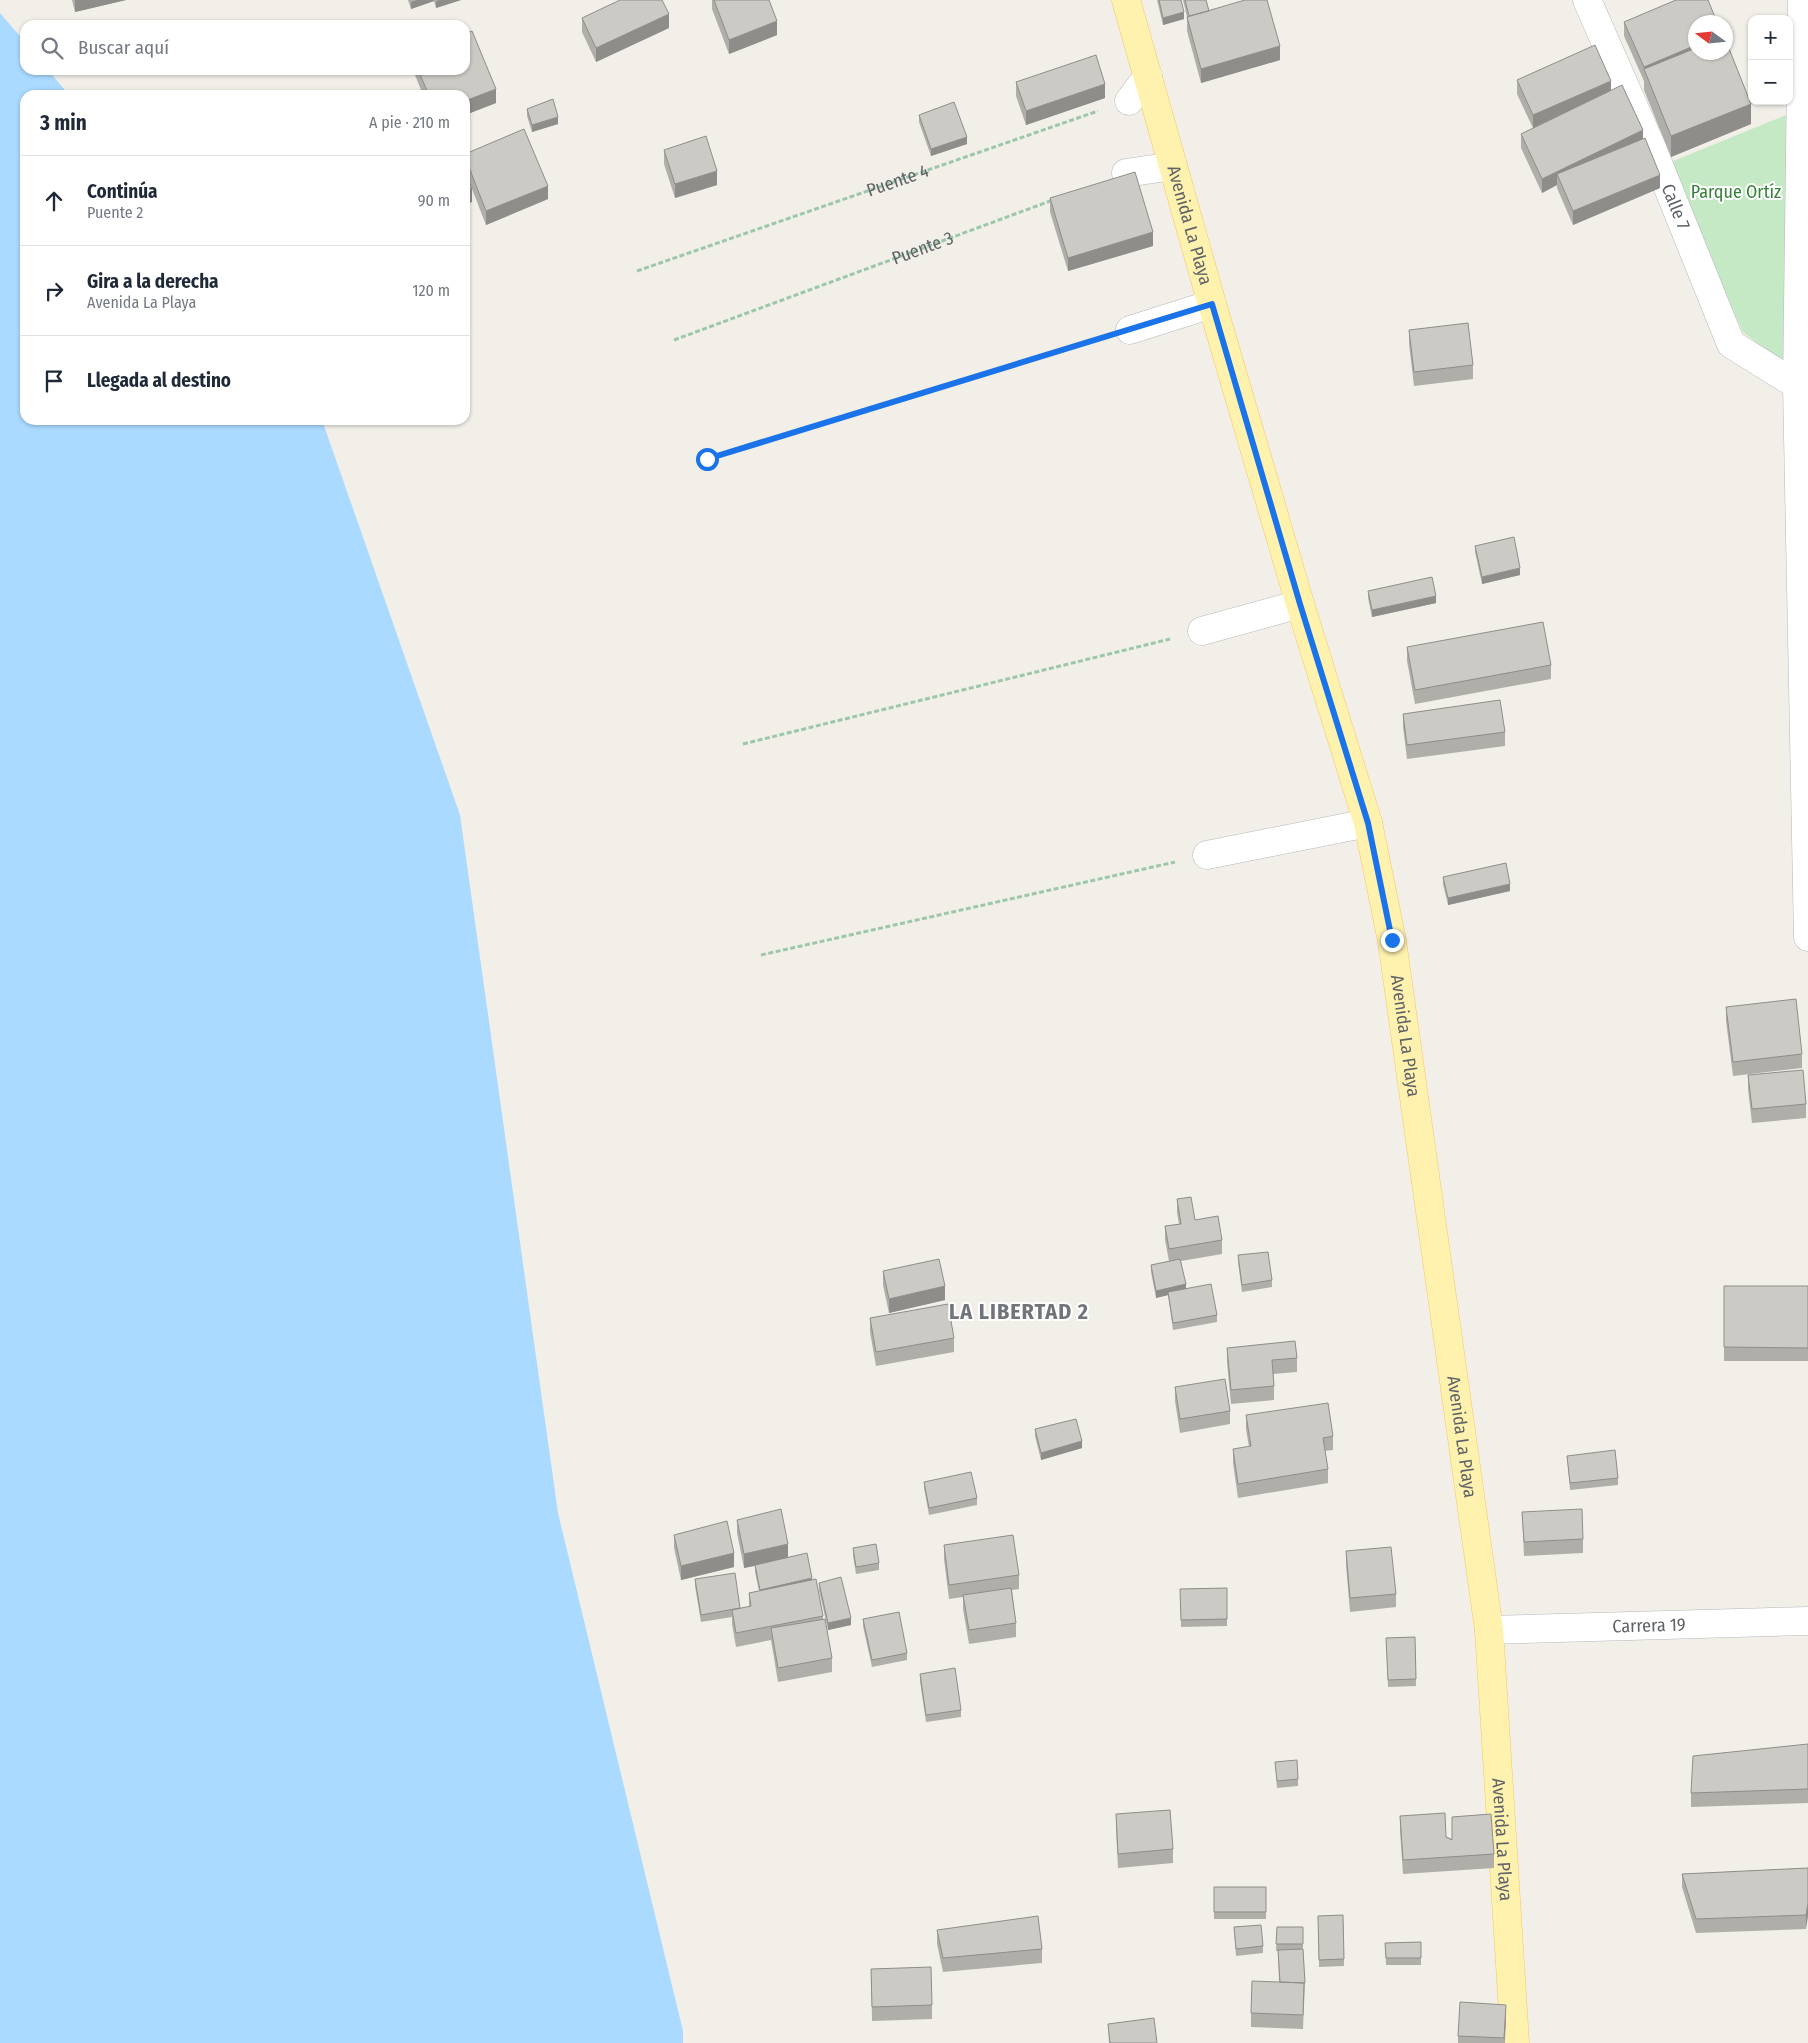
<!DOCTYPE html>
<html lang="es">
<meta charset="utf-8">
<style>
body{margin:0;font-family:"Fira Sans Condensed",sans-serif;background:#f6f6f7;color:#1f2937}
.controls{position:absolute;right:15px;top:15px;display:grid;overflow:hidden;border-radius:10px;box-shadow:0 1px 4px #0004}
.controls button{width:45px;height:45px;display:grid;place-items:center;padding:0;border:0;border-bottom:1px solid #e0e1e3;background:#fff;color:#1f2937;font:25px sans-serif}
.compass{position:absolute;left:1688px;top:15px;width:45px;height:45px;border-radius:50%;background:#fff;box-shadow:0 1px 4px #0004;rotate:285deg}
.stop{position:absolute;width:15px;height:15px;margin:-11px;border:4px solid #1a73e8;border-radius:50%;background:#fff}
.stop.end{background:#1a73e8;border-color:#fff;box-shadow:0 1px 5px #0008}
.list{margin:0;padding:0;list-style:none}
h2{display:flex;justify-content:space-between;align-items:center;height:65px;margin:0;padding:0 20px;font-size:21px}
h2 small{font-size:16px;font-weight:400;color:#747a83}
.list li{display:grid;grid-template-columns:32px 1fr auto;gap:15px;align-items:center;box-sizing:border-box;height:90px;padding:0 20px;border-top:1px solid #e0e1e3}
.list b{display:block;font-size:19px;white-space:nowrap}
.list p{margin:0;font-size:16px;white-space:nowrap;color:#747a83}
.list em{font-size:16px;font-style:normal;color:#747a83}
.icon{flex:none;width:28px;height:28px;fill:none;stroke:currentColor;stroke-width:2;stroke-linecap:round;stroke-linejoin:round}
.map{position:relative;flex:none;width:1808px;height:2043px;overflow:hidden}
.search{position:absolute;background:#fff;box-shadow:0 1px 4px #0004;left:20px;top:20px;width:450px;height:55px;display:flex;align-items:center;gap:12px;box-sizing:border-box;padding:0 18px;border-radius:15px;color:#747a83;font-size:19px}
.panel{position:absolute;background:#fff;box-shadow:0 1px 4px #0004;left:20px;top:90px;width:450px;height:335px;border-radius:15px}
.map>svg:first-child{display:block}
.green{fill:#c5e8c5}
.water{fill:#aadaff}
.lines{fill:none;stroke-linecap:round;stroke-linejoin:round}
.minor-casing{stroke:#b5b8bc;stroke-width:29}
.major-casing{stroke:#f2c960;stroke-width:29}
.path{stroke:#9cc7a9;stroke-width:3;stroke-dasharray:5 2.5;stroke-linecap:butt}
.minor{stroke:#fff;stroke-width:28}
.major{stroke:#fff2af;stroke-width:28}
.wall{fill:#afaea9}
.shaded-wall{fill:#8f8d8a}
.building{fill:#cccac5;stroke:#8f8d8a}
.route{stroke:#1a73e8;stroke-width:6}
.labels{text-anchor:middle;stroke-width:4;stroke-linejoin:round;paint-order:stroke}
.street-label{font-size:18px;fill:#5f6368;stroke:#fff}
.park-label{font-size:18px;fill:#348238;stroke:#fff}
.district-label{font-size:22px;font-weight:bold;letter-spacing:1px;fill:#70757a;stroke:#fff}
</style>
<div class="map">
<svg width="1808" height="2043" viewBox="0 0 1808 2043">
<rect width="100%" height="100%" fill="#f1efe8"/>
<path class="green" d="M1786,115L1790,369L1743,332L1666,164Z"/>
<path class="water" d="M0,0V13L25,42V70H48L69,95H25V420H322L460,815L558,1513L683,2031V2043H0Z"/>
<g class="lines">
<defs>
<g id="minor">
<path id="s3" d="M1587,0L1652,148L1731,344L1797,385H1808"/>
<path d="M1802,0L1797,385L1808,937"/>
<path d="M1129,101L1148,76"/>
<path d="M1126,173L1173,166"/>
<path d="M1130,330L1212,304"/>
<path d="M1202,631L1300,604"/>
<path d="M1207,855L1368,823"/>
<path id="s4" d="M1489,1630L1808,1621"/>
</g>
<g id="major">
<path id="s5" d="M1126,0L1212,304L1300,604L1368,823L1392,941L1489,1630L1515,2043"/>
</g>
</defs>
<use href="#minor" class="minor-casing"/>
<use href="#major" class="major-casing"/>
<g class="path">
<path id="s1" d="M637,271L1098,111"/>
<path id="s2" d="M674,340L1053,200"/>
<path d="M707,459L1098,339"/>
<path d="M743,744L1170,639"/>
<path d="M761,955L1175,862"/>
</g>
<use href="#minor" class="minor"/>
<use href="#major" class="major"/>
</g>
<path class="wall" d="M72,0H126L75,12Z
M408,0H461L436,8L434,1L411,9Z
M712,0H769L777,35L729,54L712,9Z
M1157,0H1181L1184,19L1163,25Z
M1183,0H1206L1209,10L1280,60L1201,83L1187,31V17Z
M582,18L669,28L596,62L582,32Z
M1624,22H1696L1751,124L1671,157L1644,90V81L1624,36Z
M413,70H465L496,103L465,115V95H423Z
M1517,80L1611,91L1643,139L1660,188L1573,225L1557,188V185L1542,193L1521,148V134L1533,128L1517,94Z
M1016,82L1105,98L1026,125L1016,96Z
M527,109L558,124L532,132L527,116Z
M919,115L967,144L931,156L919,122Z
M664,150L717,185L675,198L664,164Z
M465,154L548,199L486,225L465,171Z
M1050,198L1153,246L1068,271L1050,212Z
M1409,330L1473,365V379L1414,386L1409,344Z
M1475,546L1520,575L1482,584L1475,552Z
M1368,591L1436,603L1372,617L1368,598Z
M1407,647L1551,665V679L1415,704L1407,661Z
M1403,714L1505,732V746L1407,759L1403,727Z
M1443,877L1510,891L1448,905L1443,884Z
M1726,1007L1802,1054V1068L1733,1076L1726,1021Z
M1748,1075L1806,1104V1118L1752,1123L1748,1089Z
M1177,1199L1195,1220L1222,1240V1254L1181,1261L1186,1288L1217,1315V1322L1173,1330L1168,1295L1156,1298L1151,1272V1265L1169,1261L1165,1240V1226L1179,1224L1177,1213Z
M1238,1255L1272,1280V1287L1242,1292L1238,1262Z
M883,1271L945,1300L889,1313L883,1285Z
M1724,1286H1808V1361H1724Z
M870,1318L954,1338V1352L876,1366L870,1332Z
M1227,1348L1297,1358V1372L1273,1374L1274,1386V1400L1231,1404L1227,1362Z
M1175,1387L1230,1411V1424L1180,1433L1175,1401Z
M1246,1415L1333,1436V1450L1325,1451L1328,1469V1483L1238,1498L1233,1463V1449L1249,1447L1246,1429Z
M1035,1429L1082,1448L1041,1460L1035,1436Z
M1567,1456L1618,1478V1485L1570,1490Z
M924,1482L977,1498V1505L929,1515L924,1488Z
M1522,1512L1583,1539V1553L1524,1556Z
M737,1520L788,1558L812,1580L823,1616V1619L832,1658V1672L778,1682L771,1640L736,1647L732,1624V1617L701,1622L695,1586V1579L740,1608L749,1607V1593L759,1591L755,1572V1566L744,1568L737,1533Z
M674,1535L734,1567L681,1580L674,1548Z
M944,1545L1019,1575V1589L1012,1590L1016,1623V1637L969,1644L963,1609V1597L949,1599L944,1559Z
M853,1548L879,1563V1570L856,1574L853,1555Z
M1346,1551L1396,1594V1607L1350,1612L1346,1565Z
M819,1583L851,1625L828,1630L819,1590Z
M1227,1588V1626L1181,1627L1180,1589Z
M863,1619L907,1653V1660L872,1667L863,1626Z
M1415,1637L1416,1686L1388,1687L1386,1638Z
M920,1674L961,1710V1717L926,1722L920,1681Z
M1808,1744V1803L1691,1807V1793Z
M1275,1762L1298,1779V1786L1277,1788Z
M1116,1814L1173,1849V1863L1118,1868L1116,1828Z
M1400,1816L1452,1839V1817L1494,1854V1868L1403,1874L1400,1830Z
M1808,1868L1806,1929L1696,1933L1682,1887V1874Z
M1214,1887H1266V1919H1214Z
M1343,1915L1344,1966L1319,1967L1318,1916Z
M1234,1927L1263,1946V1953L1236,1956Z
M1277,1927H1303V1949L1305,1983L1303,2029L1251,2027V2013L1279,1982L1278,1951H1276Z
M937,1930L1042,1949V1963L943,1972L937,1944Z
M1421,1942V1965H1386L1385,1943Z
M871,1969L932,2005V2019L872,2021Z
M1506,2019L1505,2043H1458V2036Z
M1108,2024L1157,2043H1109Z"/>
<path class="shaded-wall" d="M75,0H126L75,12Z
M417,0H434V1L411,9V2Z
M440,0H461L436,8V1Z
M1184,12V19L1163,25V18Z
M669,14V28L596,62V48Z
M777,21V35L729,54V40Z
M1696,45V52L1644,69V81V67Z
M1280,46V60L1201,83V69Z
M1611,81V95L1533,129V115Z
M1105,84V98L1026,125V111Z
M496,89V103L465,115V101Z
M1751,104V124L1671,157V136Z
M558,117V124L532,132V125Z
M1643,130V144L1557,174V185L1542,193V179Z
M967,137V144L931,156V149Z
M717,171V185L675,198V184Z
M1660,175V188L1573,225V211Z
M548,186V199L486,225V211Z
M472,188V202L465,205V191Z
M1153,232V246L1068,271V258Z
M1520,568V575L1482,584V577Z
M1436,596V603L1372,617V610Z
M1510,884V891L1448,905V898Z
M1186,1284V1291L1168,1292V1295L1156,1298V1291Z
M945,1286V1300L889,1313V1299Z
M1082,1441V1448L1041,1460V1453Z
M788,1544V1558L744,1568V1554Z
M734,1553V1567L681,1580V1566Z
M812,1578V1585L760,1590Z
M851,1618V1625L828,1630V1623Z
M1808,1903V1916L1806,1929V1915Z
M1506,2005V2019L1504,2043V2038Z"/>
<path class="building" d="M620,0H662L669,14L596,48L582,18Z
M714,0H769L777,21L729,40Z
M1159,0H1181L1184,12L1163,18Z
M1185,0H1206L1209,11L1189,16Z
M1245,0H1267L1280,46L1201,69L1187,17Z
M1676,0H1708L1717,22H1696V45L1644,67L1624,22Z
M472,31L496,89L465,101V95H429L418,70H465V34Z
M1726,41L1751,104L1671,136L1644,69L1696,48V52H1726Z
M1595,45L1611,81L1533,115L1517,80Z
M1096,55L1105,84L1026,111L1016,82Z
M1622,85L1643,130L1542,179L1521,134Z
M553,99L558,117L532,125L527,109Z
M954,102L967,137L931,149L919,115Z
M524,129L548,186L486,211L465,157V154Z
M706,136L717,171L675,184L664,150Z
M1645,138L1660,175L1573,211L1557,174Z
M1135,172L1153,232L1068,258L1050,198Z
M465,173L472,188L465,191Z
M1468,323L1473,365L1414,372L1409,330Z
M1514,537L1520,568L1482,577L1475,546Z
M1432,577L1436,596L1372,610L1368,591Z
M1543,622L1551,665L1415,690L1407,647Z
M1500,700L1505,732L1407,745L1403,714Z
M1506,863L1510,884L1448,898L1443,877Z
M1796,999L1802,1054L1733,1062L1726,1007Z
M1803,1070L1806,1104L1752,1109L1748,1075Z
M1191,1197L1195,1220L1218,1216L1222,1240L1169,1249L1165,1226L1181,1224L1177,1199Z
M1268,1252L1272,1280L1242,1285L1238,1255Z
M939,1259L945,1286L889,1299L883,1271Z
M1180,1259L1186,1284L1156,1291L1151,1265Z
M1211,1284L1217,1315L1173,1323L1168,1292Z
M1724,1286H1808V1348L1724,1347Z
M948,1304L954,1338L876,1352L870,1318Z
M1295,1341L1297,1358L1272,1360L1274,1386L1231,1390L1227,1348Z
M1225,1379L1230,1411L1180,1419L1175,1387Z
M1328,1403L1333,1436L1323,1438L1328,1469L1238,1484L1233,1449L1251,1446L1246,1415Z
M1076,1419L1082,1441L1041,1453L1035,1429Z
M1615,1450L1618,1478L1570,1483L1567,1456Z
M971,1472L977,1498L929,1508L924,1482Z
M781,1509L788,1544L744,1554L737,1520Z
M1582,1509L1583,1539L1524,1542L1522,1512Z
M727,1521L734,1553L681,1566L674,1535Z
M1013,1535L1019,1575L949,1585L944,1545Z
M876,1544L879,1563L856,1567L853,1548Z
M1391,1547L1396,1594L1350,1598L1346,1551Z
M807,1553L812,1578L760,1590L755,1565Z
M735,1573L740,1608L701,1615L695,1579Z
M841,1577L851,1618L828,1623L819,1583Z
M816,1579L823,1616L736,1633L732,1610L751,1606L749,1593Z
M1011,1588L1016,1623L969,1630L963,1595Z
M1227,1588V1619L1181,1620L1180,1589Z
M899,1612L907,1653L872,1660L863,1619Z
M825,1619L832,1658L778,1668L771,1628Z
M1415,1637L1416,1679L1388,1680L1386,1638Z
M955,1668L961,1710L926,1715L920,1674Z
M1808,1744V1789L1691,1793L1693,1756Z
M1297,1760L1298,1779L1277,1781L1275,1762Z
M1170,1810L1173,1849L1118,1854L1116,1814Z
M1445,1813L1446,1837L1452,1840V1817L1491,1814L1494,1854L1403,1860L1400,1816Z
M1808,1868V1903L1806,1915L1696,1919L1682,1874Z
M1214,1887H1266V1912H1214Z
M1343,1915L1344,1959L1319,1960L1318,1916Z
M1038,1916L1042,1949L943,1958L937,1930Z
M1261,1925L1263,1946L1236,1949L1234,1927Z
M1277,1927H1303V1944H1276Z
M1421,1942V1958H1386L1385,1943Z
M1303,1949L1305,1983L1280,1982L1278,1950Z
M931,1967L932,2005L872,2007L871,1969Z
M1252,1981L1304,1983L1303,2015L1251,2013Z
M1460,2002L1506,2005L1504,2038L1458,2036Z
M1154,2018L1157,2043H1110L1108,2024Z"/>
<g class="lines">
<path class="route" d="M707,459L1212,304L1300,604L1368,823L1392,940"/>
</g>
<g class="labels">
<g class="street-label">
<text dy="6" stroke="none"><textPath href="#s1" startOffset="276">Puente 4</textPath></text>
<text dy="6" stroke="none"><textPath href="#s3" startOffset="225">Calle 7</textPath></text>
<text dy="6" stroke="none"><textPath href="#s5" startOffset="234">Avenida La Playa</textPath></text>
<text dy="6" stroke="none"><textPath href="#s2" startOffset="265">Puente 3</textPath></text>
<text dy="6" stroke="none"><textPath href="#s5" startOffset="1074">Avenida La Playa</textPath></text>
<text dy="6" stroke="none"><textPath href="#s5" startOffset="1479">Avenida La Playa</textPath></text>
<text dy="6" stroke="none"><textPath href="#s4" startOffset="160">Carrera 19</textPath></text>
<text dy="6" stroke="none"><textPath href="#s5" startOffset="1884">Avenida La Playa</textPath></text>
</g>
<g class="park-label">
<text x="1736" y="198">Parque Ortíz</text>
</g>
<g class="district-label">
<text x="1019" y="1319">LA LIBERTAD 2</text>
</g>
</g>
</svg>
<div class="controls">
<button>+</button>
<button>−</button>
</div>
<svg class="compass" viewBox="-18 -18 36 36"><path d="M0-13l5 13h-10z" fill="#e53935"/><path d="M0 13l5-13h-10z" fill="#747a83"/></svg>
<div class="stop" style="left:707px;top:459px"></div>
<div class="stop end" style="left:1392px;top:940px"></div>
<div class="search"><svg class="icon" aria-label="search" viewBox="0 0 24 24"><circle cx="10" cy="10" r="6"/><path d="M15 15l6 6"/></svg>Buscar aquí</div>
<section class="panel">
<h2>3 min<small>A pie · 210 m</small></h2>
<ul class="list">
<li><svg class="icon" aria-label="ahead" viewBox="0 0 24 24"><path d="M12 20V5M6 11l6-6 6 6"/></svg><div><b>Continúa</b><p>Puente 2</p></div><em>90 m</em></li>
<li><svg class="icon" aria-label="right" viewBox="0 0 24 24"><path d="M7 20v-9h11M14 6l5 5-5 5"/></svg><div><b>Gira a la derecha</b><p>Avenida La Playa</p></div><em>120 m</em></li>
<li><svg class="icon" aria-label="arrive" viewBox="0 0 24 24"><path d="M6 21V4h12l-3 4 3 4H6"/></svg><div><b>Llegada al destino</b></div></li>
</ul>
</section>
</div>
